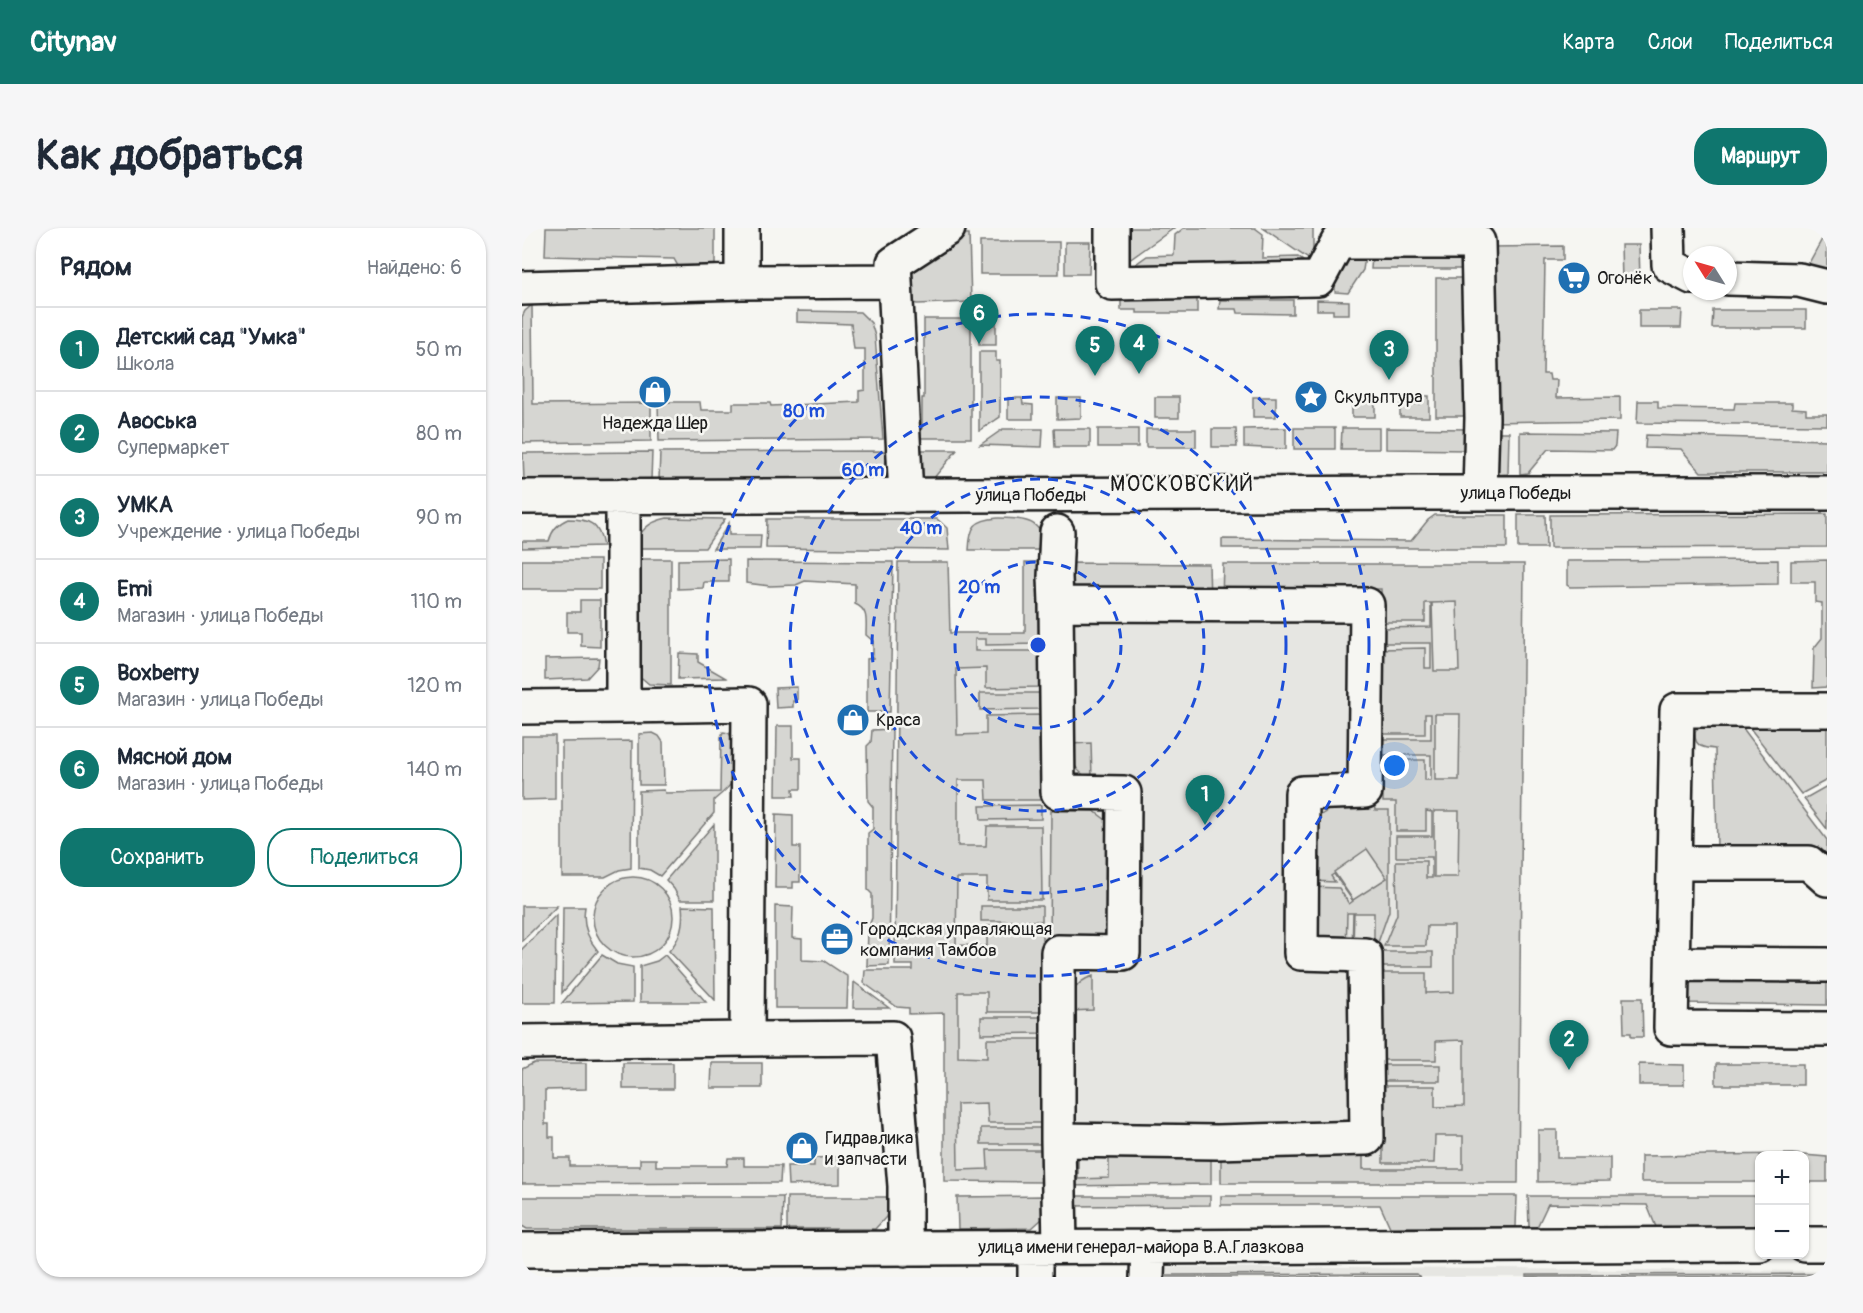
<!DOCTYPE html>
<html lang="ru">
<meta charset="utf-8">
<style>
body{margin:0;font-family:Pangolin,sans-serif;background:#f6f6f7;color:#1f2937}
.controls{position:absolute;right:18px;bottom:18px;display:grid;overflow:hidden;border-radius:12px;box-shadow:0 2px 4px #0004}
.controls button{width:54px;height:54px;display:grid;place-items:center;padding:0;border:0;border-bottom:2px solid #e0e1e3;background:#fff;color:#1f2937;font:30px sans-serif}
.compass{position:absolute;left:1161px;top:18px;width:54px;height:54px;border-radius:50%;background:#fff;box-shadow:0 2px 4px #0004;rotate:307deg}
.you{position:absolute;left:873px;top:538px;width:21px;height:21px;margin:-15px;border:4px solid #fff;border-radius:50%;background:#1a73e8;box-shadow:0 0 0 9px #1a73e833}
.badge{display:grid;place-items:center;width:39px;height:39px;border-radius:50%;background:#0f766e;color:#fff;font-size:20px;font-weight:700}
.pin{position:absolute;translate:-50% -50px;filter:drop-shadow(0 2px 3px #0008)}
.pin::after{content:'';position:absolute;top:32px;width:21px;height:18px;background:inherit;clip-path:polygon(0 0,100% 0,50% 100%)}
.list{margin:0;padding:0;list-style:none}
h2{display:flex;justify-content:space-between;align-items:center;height:78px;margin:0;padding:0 24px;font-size:26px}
h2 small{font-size:20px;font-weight:400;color:#747a83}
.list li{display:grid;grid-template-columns:39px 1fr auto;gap:18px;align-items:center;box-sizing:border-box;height:84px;padding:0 24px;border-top:2px solid #e0e1e3}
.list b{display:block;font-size:22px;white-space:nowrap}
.list p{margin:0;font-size:20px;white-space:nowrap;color:#747a83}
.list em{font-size:20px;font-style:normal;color:#747a83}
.actions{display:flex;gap:12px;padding:18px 24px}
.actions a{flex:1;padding:14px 0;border:2px solid #0f766e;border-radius:24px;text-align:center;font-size:21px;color:#0f766e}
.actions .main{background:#0f766e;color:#fff}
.map{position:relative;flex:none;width:1305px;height:1049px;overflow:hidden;border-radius:24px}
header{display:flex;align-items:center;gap:36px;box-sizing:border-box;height:84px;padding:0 30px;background:#0f766e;color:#fff}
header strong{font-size:28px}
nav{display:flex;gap:33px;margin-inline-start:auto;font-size:21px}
.intro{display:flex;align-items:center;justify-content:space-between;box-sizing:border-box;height:144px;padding:0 36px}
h1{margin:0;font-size:42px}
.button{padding:15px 27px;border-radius:24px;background:#0f766e;color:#fff;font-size:21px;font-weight:700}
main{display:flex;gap:36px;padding:0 36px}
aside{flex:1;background:#fff;border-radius:24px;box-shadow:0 2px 4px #0004}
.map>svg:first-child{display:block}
.built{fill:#e6e6e2}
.green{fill:#d6d6d2;stroke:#797977;stroke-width:1.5;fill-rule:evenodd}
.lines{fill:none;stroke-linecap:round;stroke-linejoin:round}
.minor-casing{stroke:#1c1c1c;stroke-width:38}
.minor{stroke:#f6f6f2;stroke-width:33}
.ring{fill:none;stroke:#1d4ed8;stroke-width:3;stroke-dasharray:10 8}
.labels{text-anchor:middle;stroke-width:5;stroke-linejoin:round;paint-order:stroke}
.poi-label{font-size:18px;fill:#1c1c1c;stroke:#f6f6f2;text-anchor:start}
.street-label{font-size:18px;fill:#1c1c1c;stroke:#f6f6f2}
.quarter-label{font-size:21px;letter-spacing:1.5px;fill:#1c1c1c;stroke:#f6f6f2}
.centre{fill:#1d4ed8;stroke:#f6f6f2;stroke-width:3}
.ring-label{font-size:18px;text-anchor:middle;font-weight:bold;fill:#1d4ed8;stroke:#f6f6f2;stroke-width:5;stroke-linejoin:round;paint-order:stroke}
</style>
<header>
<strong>Citynav</strong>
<nav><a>Карта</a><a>Слои</a><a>Поделиться</a></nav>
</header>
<div class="intro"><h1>Как добраться</h1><a class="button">Маршрут</a></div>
<main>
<aside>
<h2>Рядом<small>Найдено: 6</small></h2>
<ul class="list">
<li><span class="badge">1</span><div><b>Детский сад &quot;Умка&quot;</b><p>Школа</p></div><em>50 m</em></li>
<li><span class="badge">2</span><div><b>Авоська</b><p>Супермаркет</p></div><em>80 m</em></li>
<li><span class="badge">3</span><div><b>УМКА</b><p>Учреждение · улица Победы</p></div><em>90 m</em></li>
<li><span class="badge">4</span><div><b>Emi</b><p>Магазин · улица Победы</p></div><em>110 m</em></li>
<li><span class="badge">5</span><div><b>Boxberry</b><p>Магазин · улица Победы</p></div><em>120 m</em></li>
<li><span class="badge">6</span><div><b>Мясной дом</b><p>Магазин · улица Победы</p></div><em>140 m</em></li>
</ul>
<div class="actions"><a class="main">Сохранить</a><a>Поделиться</a></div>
</aside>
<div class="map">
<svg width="1305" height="1049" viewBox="0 0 1305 1049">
<rect width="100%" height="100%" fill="#f6f6f2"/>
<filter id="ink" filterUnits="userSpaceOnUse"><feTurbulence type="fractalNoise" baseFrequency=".0167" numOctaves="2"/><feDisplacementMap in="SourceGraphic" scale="12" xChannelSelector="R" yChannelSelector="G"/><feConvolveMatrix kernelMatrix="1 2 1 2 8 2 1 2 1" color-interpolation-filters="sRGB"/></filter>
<g filter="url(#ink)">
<path class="built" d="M687,349H940L949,949L543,954L422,953L424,409L506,407Z
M639,1039L1305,1043V1049H639Z"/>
<path class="green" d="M24,0H193V48L161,47L152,31L23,28Z
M603,0H652L606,33Z
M662,0H733L741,6L740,30L776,29L785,36L617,41L611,38L625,28L652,27L653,7Z
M741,0H791V22L788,32Z
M1305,2V48L1289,39L1287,35Z
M441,6H447L449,74L395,76L387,73L384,45Z
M458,14H537V46H458Z
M543,14H568L567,46H543Z
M1099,17H1117L1118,52H1100Z
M1041,18V32H1023L1021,146H1027L1028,152H1035L1034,170L1098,169V192L968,194L966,19Z
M850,28L933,29L940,34L945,41H849Z
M822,29H843L841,42L826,65L813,64V42Z
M914,50H946V188H914Z
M599,71H675V85H615V82H599Z
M698,72H771V86L716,85L715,81H697Z
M795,72L827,73V86H811V82H795Z
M10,77L11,176L129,175V213L1,215L0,89L3,83Z
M1117,82H1160L1159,100H1117Z
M1191,82H1284V100H1190Z
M275,83L338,84L349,95L353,108L361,211L137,213L136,174H178L179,182H211V175H248L249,178L337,174V163L343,162V121H332L329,96L275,94Z
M402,91H449V210H390V200H400V170H402Z
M457,91H474V117H457Z
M457,124H474V133H478V189L457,203Z
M830,168H853V189H830Z
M897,168H907V189H878V176H897Z
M633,169H657V190H633Z
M731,169H754V189H731Z
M486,170H500L501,176L511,177V191H486Z
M535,170H559V190L535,191Z
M1116,173H1136V180L1212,181L1213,175H1270V180L1284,181V186H1305V197L1115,195Z
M764,200V221L722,219V201Z
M772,200H813V221H772Z
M820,200H857V221H819Z
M864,200L946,201V222L864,221Z
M481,201H521L520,219L458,217Z
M532,201H568V219H533Z
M576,201H616V219H576Z
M624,201H674V219H624Z
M690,201H714L715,219H690Z
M968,204H987L986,246L971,247Z
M998,204L1094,205L1093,218L1090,222L1026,221L1006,245L998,246Z
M1124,207L1305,212V244H1179L1159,221L1123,220Z
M391,222H435L411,251L403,250L396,245Z
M368,223C364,236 357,247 344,251L137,252L138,224Z
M130,224L129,252L2,253L1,225Z
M1305,286V319L1028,320V287Z
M913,287H985V320H700V311L889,313L906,292Z
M996,287H1023L1024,320H996Z
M145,290L203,291L183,320H112C118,302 126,294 145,290Z
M476,290C505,291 519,291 525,322H447C448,298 452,292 476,290Z
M46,291C67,291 77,295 81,318L0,320V313H27C30,302 36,295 46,291Z
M245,291H415L425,300L427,322L244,320Z
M207,295V307H239L238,321H191Z
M111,331H149V457L127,456L114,445Z
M207,331V354H182L181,360L156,361V332Z
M0,332H78V361H0Z
M1256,332V356L1048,359L1045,357V333Z
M1305,332V459L1291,460L1292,420L1300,410V375L1293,374V354H1269V333Z
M224,333L371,334L368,484H345V431L351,430V413L344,407C344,393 347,382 333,376V356L283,353L274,357L248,358L224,355Z
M376,334H426L428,405H503V334H519V416L464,417V411H453V423H519V459L464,460V440L434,441L435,507L464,506V488L519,487L520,572H465L464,552H436V618H464L465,598H519L520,672H465V650H435L434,717L465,718V698H520V784H465V764H436V829L465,830V811H520L521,895H466L465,875L435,876L436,942L466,941L465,922H520L521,954L422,953V785L387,786V780L375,779L342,755L343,742H391V737H373Z
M542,335L687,336L688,374L561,370L546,356Z
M701,336H1002L996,955H699V924H841V941H941V908H913L912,935H861V858H913V879L942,878V812L914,813V832H861V745H904V765L932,764V698H905L904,718H862L875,686L874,633H904V650H910V629H874V608H910V584L904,583V603H874V574H861V532H903V552H909V527H861V511H909V486H903V506H861L860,421L903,420V440H909V415H860V400L909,399V375H903V394H860L859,361H840L700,373ZM935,374L937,443H912L910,375ZM913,486H938L937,552H913ZM912,583H937L936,649H912Z
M58,372H78V419L59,418V404H45V384H58Z
M157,425L176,426V434L204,450L156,451Z
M77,430L76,438L65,450L23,452V431Z
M275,459V473H271V479L254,480L253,460Z
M458,465H519V481L458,482Z
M1217,495L1305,612V631L1195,620L1193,521C1181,520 1172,519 1173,504L1181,496Z
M1224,495H1305V552L1279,566Z
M255,498H271V530H279V561H271L272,568H254Z
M370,501L367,737L345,738L346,700L350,690V666L346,662V605L351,601V579L346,573L345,518L349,514L350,502Z
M201,504L207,505C212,512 215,547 210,554C206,561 198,567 192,572V585L138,648L128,642L117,640V563L142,562L143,565L198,564L199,509Z
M131,505L137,508L141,514L142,557H117V506Z
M0,508H33V571L0,572Z
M110,513L109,640L97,642L83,649H40V514Z
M569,515L570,550C552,546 550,532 548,516Z
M1305,558V601L1282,571Z
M852,575L853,582H867V683L853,723H830L831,685H825L824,723L795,710L789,659L817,660L827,676L831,673L812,646L809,648L813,654L789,653L796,589L814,577ZM845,621L865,650L831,672L812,644ZM832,685H852V719L831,718Z
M519,577V591L459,592L458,578Z
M529,583H572L584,592V704L582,708L528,717Z
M254,586L271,587V619H278V654H271V660H253Z
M192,596V672H158L152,661L144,652Z
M71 689a40 40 0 1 1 80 0a40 40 0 1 1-80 0Z
M0,678H35L0,713Z
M160,678L192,679L193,772L147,723C159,710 162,695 160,678Z
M253,678L271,679L270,710L280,711V732L302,733L326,749L325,780H253Z
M459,678H520V693H459Z
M41,679H63C60,696 65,710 76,723L40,765Z
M34,687L33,775H0V721Z
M861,724H911V739H861Z
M80,727L95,736L111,739V774L40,775Z
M143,727L184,774H118V738L135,733Z
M571,748V782L547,783C550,765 552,754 571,748Z
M1199,748V754H1249L1250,749H1305V777L1161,775C1168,746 1171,752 1199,748Z
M332,754L367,780H331Z
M1101,770H1120L1121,809H1109V805H1102Z
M459,789H520V805L459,806Z
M12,835H64V861L23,862V896H27V909H32V930H48V938H118V931H134V938H205L206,930H222V938H259L258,955L0,956V841Z
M101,835H151V861H101Z
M190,835H240V860H189Z
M1117,836L1162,837V857H1117Z
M1194,836H1281V857H1194Z
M861,837H918V853H861Z
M459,900H521V916H459Z
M1016,902H1035V930H1088V953L1016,954Z
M587,924H689V956L543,958L550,935L556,929V951L587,950Z
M1270,926L1305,929V954H1283L1282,928H1238L1237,954H1119V928Z
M318,929V956L266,957L265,938H292V930Z
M522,968L520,991L510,1000L436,1001L435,969Z
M545,968H688V977L545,978Z
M699,968H995L994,999H868L858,977H699Z
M1006,968H1237V988L1232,998L1134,999L1125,977L1026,976L1015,999H1007Z
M0,969H261L260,1001H5L0,998Z
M265,969H369L364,989L353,1001H265Z
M895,1046L898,1049H640L641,1047Z
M1305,1046V1049H1005V1047Z"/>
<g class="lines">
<defs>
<path id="minor" d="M220,0V54L373,53L384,268
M590,0V55L796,51L816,14H956L960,190L958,265
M1146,0L1147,37L1170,49
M1206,50L1277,52L1305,59
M373,53L372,35L426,0
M0,60L220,54
M0,269L905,265H1305
M534,376L845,377L843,563L780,565L779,725L843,727L845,910L695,914L536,912V724L601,725L602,565L536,564Z
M534,376L533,349L535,304
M0,479L101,478V268
M1305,482H1155L1149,800L1305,801
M1153,635H1287L1305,651
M1151,736L1305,737
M225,811L371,810L383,958V1021
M0,814L225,811L227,476L101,478
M536,912L538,1019
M1282,1016H1305
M513,1020V1049
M0,1022L1238,1016
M625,1049L626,1018"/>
</defs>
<use href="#minor" class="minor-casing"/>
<use href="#minor" class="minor"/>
</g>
</g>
<g class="ring">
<circle cx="516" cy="417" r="83"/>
<circle cx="516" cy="417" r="166"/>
<circle cx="516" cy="417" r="248"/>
<circle cx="516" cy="417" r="331"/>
</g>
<defs>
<symbol id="supermarket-disc" viewBox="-11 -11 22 22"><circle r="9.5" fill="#1f6fb2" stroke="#f6f6f2"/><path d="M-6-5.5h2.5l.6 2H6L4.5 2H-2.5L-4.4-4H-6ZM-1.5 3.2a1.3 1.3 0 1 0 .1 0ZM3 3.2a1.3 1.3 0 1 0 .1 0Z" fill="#fff"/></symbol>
<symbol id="shop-disc" viewBox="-11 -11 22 22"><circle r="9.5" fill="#1f6fb2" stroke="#f6f6f2"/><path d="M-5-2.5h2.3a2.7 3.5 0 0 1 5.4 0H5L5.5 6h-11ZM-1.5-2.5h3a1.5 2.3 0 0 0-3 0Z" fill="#fff"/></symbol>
<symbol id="sight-disc" viewBox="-11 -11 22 22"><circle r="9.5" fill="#1f6fb2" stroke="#f6f6f2"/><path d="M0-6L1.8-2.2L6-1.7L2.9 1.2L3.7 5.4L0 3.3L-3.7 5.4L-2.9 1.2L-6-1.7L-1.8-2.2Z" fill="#fff"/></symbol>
<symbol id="office-disc" viewBox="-11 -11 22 22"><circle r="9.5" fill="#1f6fb2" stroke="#f6f6f2"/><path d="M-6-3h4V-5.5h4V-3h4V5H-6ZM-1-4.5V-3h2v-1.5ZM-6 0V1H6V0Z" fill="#fff"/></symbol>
</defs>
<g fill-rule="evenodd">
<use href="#supermarket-disc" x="1033" y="31" width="38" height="38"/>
<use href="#shop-disc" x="114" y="145" width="38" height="38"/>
<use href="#sight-disc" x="770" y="150" width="38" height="38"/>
<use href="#shop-disc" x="312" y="473" width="38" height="38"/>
<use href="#office-disc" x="296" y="692" width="38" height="38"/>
<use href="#shop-disc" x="261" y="901" width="38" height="38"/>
</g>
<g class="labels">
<g class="poi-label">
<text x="1075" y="56">Огонёк</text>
<text x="812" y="175">Скульптура</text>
<text x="133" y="201" text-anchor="middle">Надежда Шер</text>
<text x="354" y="498">Краса</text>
<text x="338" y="707">Городская управляющая<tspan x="338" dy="21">компания Тамбов</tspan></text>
<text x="303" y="916">Гидравлика<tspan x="303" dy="21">и запчасти</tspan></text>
</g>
<g class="street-label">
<text x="994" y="271">улица Победы</text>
<text x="509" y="273">улица Победы</text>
<text x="619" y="1025">улица имени генерал-майора В.А.Глазкова</text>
</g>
<g class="quarter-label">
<text x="660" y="263">МОСКОВСКИЙ</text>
</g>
</g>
<circle cx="516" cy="417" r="9" class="centre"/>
<g class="ring-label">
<text x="282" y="189">80 m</text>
<text x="341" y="248">60 m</text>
<text x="399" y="306">40 m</text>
<text x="457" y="365">20 m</text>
</g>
</svg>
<div class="controls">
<button>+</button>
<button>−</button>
</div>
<svg class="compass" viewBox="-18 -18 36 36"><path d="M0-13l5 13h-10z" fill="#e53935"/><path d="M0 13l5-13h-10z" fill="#747a83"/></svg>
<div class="you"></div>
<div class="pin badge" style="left:683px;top:597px">1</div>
<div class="pin badge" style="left:1047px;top:842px">2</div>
<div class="pin badge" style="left:867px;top:152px">3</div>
<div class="pin badge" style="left:617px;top:146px">4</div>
<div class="pin badge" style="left:573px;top:148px">5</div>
<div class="pin badge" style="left:457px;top:116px">6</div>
</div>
</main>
